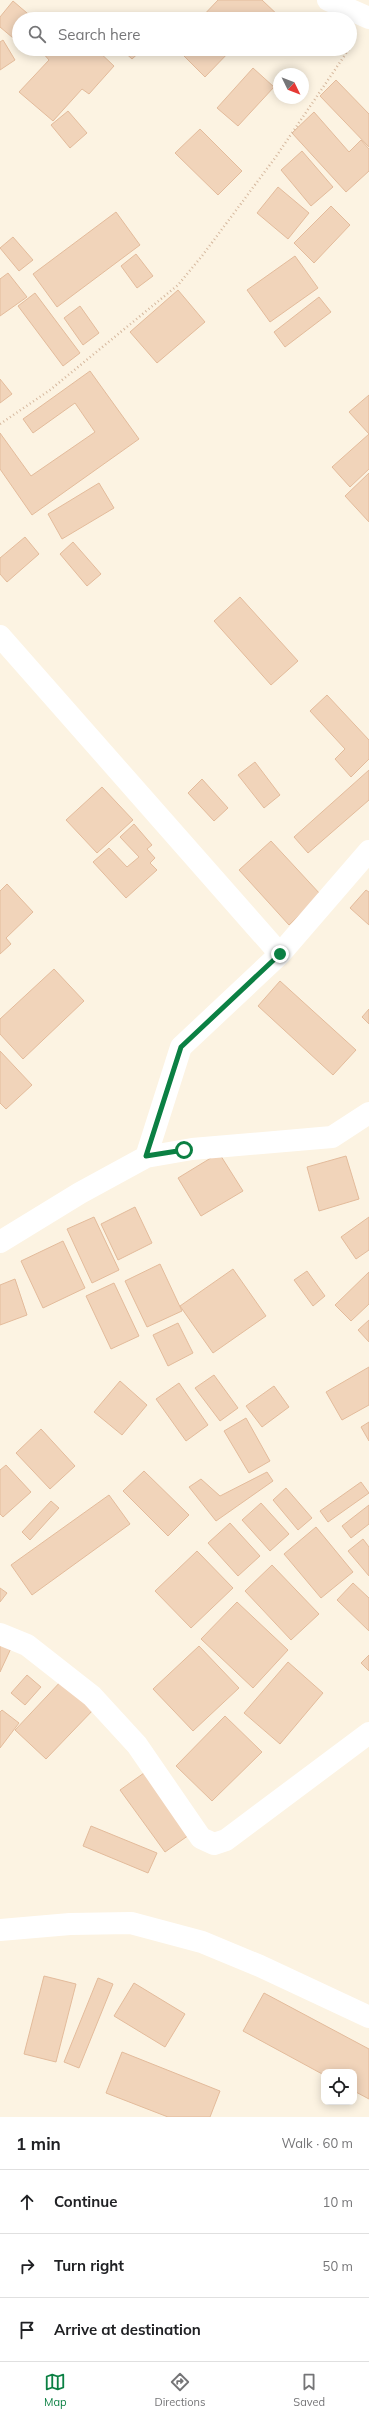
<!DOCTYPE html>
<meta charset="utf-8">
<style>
body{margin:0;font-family:Mulish,sans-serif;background:#f6f6f6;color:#202124}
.controls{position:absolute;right:12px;bottom:12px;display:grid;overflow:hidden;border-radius:8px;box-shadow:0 2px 10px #0003}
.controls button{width:36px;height:36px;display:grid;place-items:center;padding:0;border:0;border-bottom:1px solid #e0e0e0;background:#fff;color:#202124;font:20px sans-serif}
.compass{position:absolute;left:273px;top:68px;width:36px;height:36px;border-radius:50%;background:#fff;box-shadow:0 2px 10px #0003;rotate:133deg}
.stop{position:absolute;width:12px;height:12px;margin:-9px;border:3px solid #0b8043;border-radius:50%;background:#fff}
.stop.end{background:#0b8043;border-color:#fff;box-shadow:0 1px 4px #0008}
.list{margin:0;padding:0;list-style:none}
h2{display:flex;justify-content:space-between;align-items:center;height:52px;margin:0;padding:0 16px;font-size:17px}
h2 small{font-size:13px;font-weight:400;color:#757577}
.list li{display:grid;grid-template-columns:26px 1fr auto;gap:12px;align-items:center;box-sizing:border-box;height:64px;padding:0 16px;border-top:1px solid #e0e0e0}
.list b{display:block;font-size:15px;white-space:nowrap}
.list em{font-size:13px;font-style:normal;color:#757577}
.icon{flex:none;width:22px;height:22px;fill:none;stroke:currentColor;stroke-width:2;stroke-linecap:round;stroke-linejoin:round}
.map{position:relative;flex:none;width:369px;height:2117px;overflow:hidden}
.search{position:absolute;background:#fff;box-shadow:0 2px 10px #0003;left:12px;right:12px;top:12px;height:44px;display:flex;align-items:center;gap:10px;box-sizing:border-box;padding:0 14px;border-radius:22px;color:#757577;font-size:15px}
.sheet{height:244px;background:#fff}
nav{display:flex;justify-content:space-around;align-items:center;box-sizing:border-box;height:56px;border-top:1px solid #e0e0e0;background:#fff;font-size:11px;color:#757577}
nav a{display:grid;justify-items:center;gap:2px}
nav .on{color:#0b8043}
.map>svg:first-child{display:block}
.building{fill:#f1d4ba;stroke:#e3bb9b}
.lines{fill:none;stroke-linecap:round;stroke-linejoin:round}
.path{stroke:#d5b79d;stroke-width:2.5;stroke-dasharray:1 3;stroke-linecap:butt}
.street{stroke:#fff;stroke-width:22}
.route{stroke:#0b8043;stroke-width:5}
</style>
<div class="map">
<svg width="369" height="2117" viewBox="0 0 369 2117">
<rect width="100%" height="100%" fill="#fcf3e2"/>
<path class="building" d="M218,0H262L282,19H200Z
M13,1L34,19H19V43L0,27V17Z
M3,40L15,60L0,70V42Z
M45,49H96L114,66L89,94L82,89L53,121L19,92L49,60L42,52Z
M121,49H143L132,59Z
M177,49H232L205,77Z
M253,68L274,87L238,126L217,108Z
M336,80L369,114V147L320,96Z
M68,111L87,133L70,148L51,125Z
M314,112L349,152L361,140L369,149V171L346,192L292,133Z
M200,129L242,171L218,195L175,153Z
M302,151L333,187L311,206L281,170Z
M278,187L309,213L288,239L257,213Z
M331,206L350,225L314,263L294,243Z
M116,212L140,245L57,307L33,274Z
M13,237L33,260L19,271L0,248Z
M136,254L153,276L137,288L121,266Z
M295,256L318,288L270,322L247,290Z
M8,273L27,297L0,316V279Z
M178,290L205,322L157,363L130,332Z
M35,293L80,353L63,366L18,306Z
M319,297L331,312L285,347L274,332Z
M80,306L99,333L83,345L64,318Z
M90,371L139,439L32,515L0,469V433L31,476L95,432L75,403L33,433L23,419Z
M0,379L12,394L0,403Z
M369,395V469L350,487L332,467L369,434L349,412Z
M369,473V522L345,496Z
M99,483L114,508L62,539L48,514Z
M25,537L39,554L7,582L0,574V558Z
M73,542L101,574L87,586L60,554Z
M240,597L298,661L271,685L214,621Z
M327,695L369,740V759L351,777L335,759L345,749L310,711Z
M255,762L280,795L264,808L238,775Z
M369,770V800L308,853L294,837Z
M202,779L228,808L214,821L188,793Z
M102,787L133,820L97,853L66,820Z
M134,824L152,845L147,849L155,858L150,863L157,870L126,898L93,862L109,848L127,867L139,857L120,837Z
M271,841L321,895L289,925L239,870Z
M7,884L33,912L6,938L11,944L0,954V891Z
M366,890L369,892V925L350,908Z
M54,969L84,1001L23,1059L0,1034V1019Z
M280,981L356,1050L333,1075L258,1006Z
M369,1009V1024L362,1017Z
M0,1051L32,1085L6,1109L0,1103Z
M219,1153L243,1191L201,1216L178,1178Z
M346,1156L359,1199L319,1211L307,1167Z
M135,1207L152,1243L118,1260L101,1224Z
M94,1217L119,1270L92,1283L67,1229Z
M369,1217V1250L356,1259L341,1237Z
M63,1241L85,1288L43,1308L21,1261Z
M160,1264L182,1311L147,1327L125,1281Z
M233,1269L266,1316L213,1353L180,1306Z
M307,1271L325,1296L313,1306L294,1280Z
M369,1272V1304L351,1321L335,1305Z
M15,1279L27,1315L0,1325V1285Z
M114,1283L139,1336L111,1349L86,1296Z
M369,1320V1342L358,1330Z
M178,1323L193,1353L168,1366L153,1335Z
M369,1367V1405L342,1420L326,1392Z
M214,1375L238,1408L220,1421L195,1388Z
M120,1381L147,1405L122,1435L94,1412Z
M179,1383L208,1425L186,1441L156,1399Z
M274,1386L289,1407L262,1427L246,1406Z
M246,1418L270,1461L249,1473L224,1431Z
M369,1422V1441L361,1427Z
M41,1429L75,1466L50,1489L16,1453Z
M6,1465L31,1492L3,1517L0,1514V1470Z
M144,1471L189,1515L168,1536L123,1491Z
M267,1472L273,1481L216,1521L189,1487L201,1479L220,1496Z
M361,1482L369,1493L328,1522L320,1511Z
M286,1488L312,1518L298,1530L273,1500Z
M109,1495L130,1524L32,1595L11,1565Z
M51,1501L59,1508L30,1540L22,1532Z
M261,1503L289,1534L270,1551L242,1520Z
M369,1505V1524L351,1538L342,1526Z
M230,1523L260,1556L238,1576L208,1543Z
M316,1527L353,1572L321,1598L284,1554Z
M363,1539L369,1547V1576L348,1551Z
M197,1551L233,1588L191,1628L155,1591Z
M272,1565L319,1614L291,1640L245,1591Z
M353,1583L369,1598V1631L337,1600Z
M0,1588L7,1593L0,1602Z
M237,1602L288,1650L253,1688L201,1639Z
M0,1639L13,1644L0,1672Z
M199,1646L239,1688L193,1731L153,1689Z
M369,1655V1671L361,1663Z
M288,1662L323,1693L280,1744L244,1713Z
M27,1675L41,1687L25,1705L11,1693Z
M64,1678L95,1708L46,1759L15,1730Z
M2,1710L19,1723L0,1748V1712Z
M225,1716L262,1752L212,1801L176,1766Z
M144,1773L189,1835L165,1852L120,1790Z
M91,1826L157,1853L148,1873L83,1846Z
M44,1976L76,1984L56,2062L24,2054Z
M98,1978L113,1984L79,2068L64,2062Z
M134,1983L185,2014L165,2047L114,2016Z
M264,1993L369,2049V2099L354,2091V2072H324V2075L243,2031Z
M122,2052L220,2091L210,2117H168L106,2093Z"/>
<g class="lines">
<path class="path" d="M0,424L50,390L178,285L202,256L275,158L349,49"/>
<path class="street" d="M328,0L369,18
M0,636L280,954
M146,1157L192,1149L332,1137L369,1113
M0,1242L80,1193L146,1157L181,1047L280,954L369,851
M0,1634L27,1645L92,1696L137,1745L201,1838L214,1844L226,1840L369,1733
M0,1930L70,1924L131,1923L202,1942L260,1966L369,2017"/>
</g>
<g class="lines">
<path class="route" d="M184,1150L146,1156L181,1047L280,954"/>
</g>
</svg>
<div class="controls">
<button><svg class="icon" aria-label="locate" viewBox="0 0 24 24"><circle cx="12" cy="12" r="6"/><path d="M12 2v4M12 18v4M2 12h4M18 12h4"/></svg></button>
</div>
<svg class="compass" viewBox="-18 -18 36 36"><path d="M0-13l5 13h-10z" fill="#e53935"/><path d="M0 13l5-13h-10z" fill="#757577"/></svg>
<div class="stop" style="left:184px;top:1150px"></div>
<div class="stop end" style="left:280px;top:954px"></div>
<div class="search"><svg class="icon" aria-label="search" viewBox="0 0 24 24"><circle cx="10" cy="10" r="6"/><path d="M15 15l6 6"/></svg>Search here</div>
</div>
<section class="sheet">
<h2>1 min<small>Walk · 60 m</small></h2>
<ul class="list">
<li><svg class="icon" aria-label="ahead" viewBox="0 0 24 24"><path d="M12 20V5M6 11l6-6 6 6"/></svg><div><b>Continue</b></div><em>10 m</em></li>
<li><svg class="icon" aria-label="right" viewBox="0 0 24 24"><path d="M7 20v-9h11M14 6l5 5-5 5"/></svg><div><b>Turn right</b></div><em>50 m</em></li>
<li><svg class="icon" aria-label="arrive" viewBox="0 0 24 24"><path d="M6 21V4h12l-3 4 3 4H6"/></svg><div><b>Arrive at destination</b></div></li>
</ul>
</section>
<nav>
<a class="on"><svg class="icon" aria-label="map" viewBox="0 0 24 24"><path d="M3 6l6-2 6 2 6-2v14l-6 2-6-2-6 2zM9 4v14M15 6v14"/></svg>Map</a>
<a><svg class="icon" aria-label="directions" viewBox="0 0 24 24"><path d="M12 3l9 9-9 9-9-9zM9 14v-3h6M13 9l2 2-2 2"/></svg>Directions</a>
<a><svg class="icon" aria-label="saved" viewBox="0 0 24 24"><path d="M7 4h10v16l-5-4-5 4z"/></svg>Saved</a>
</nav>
